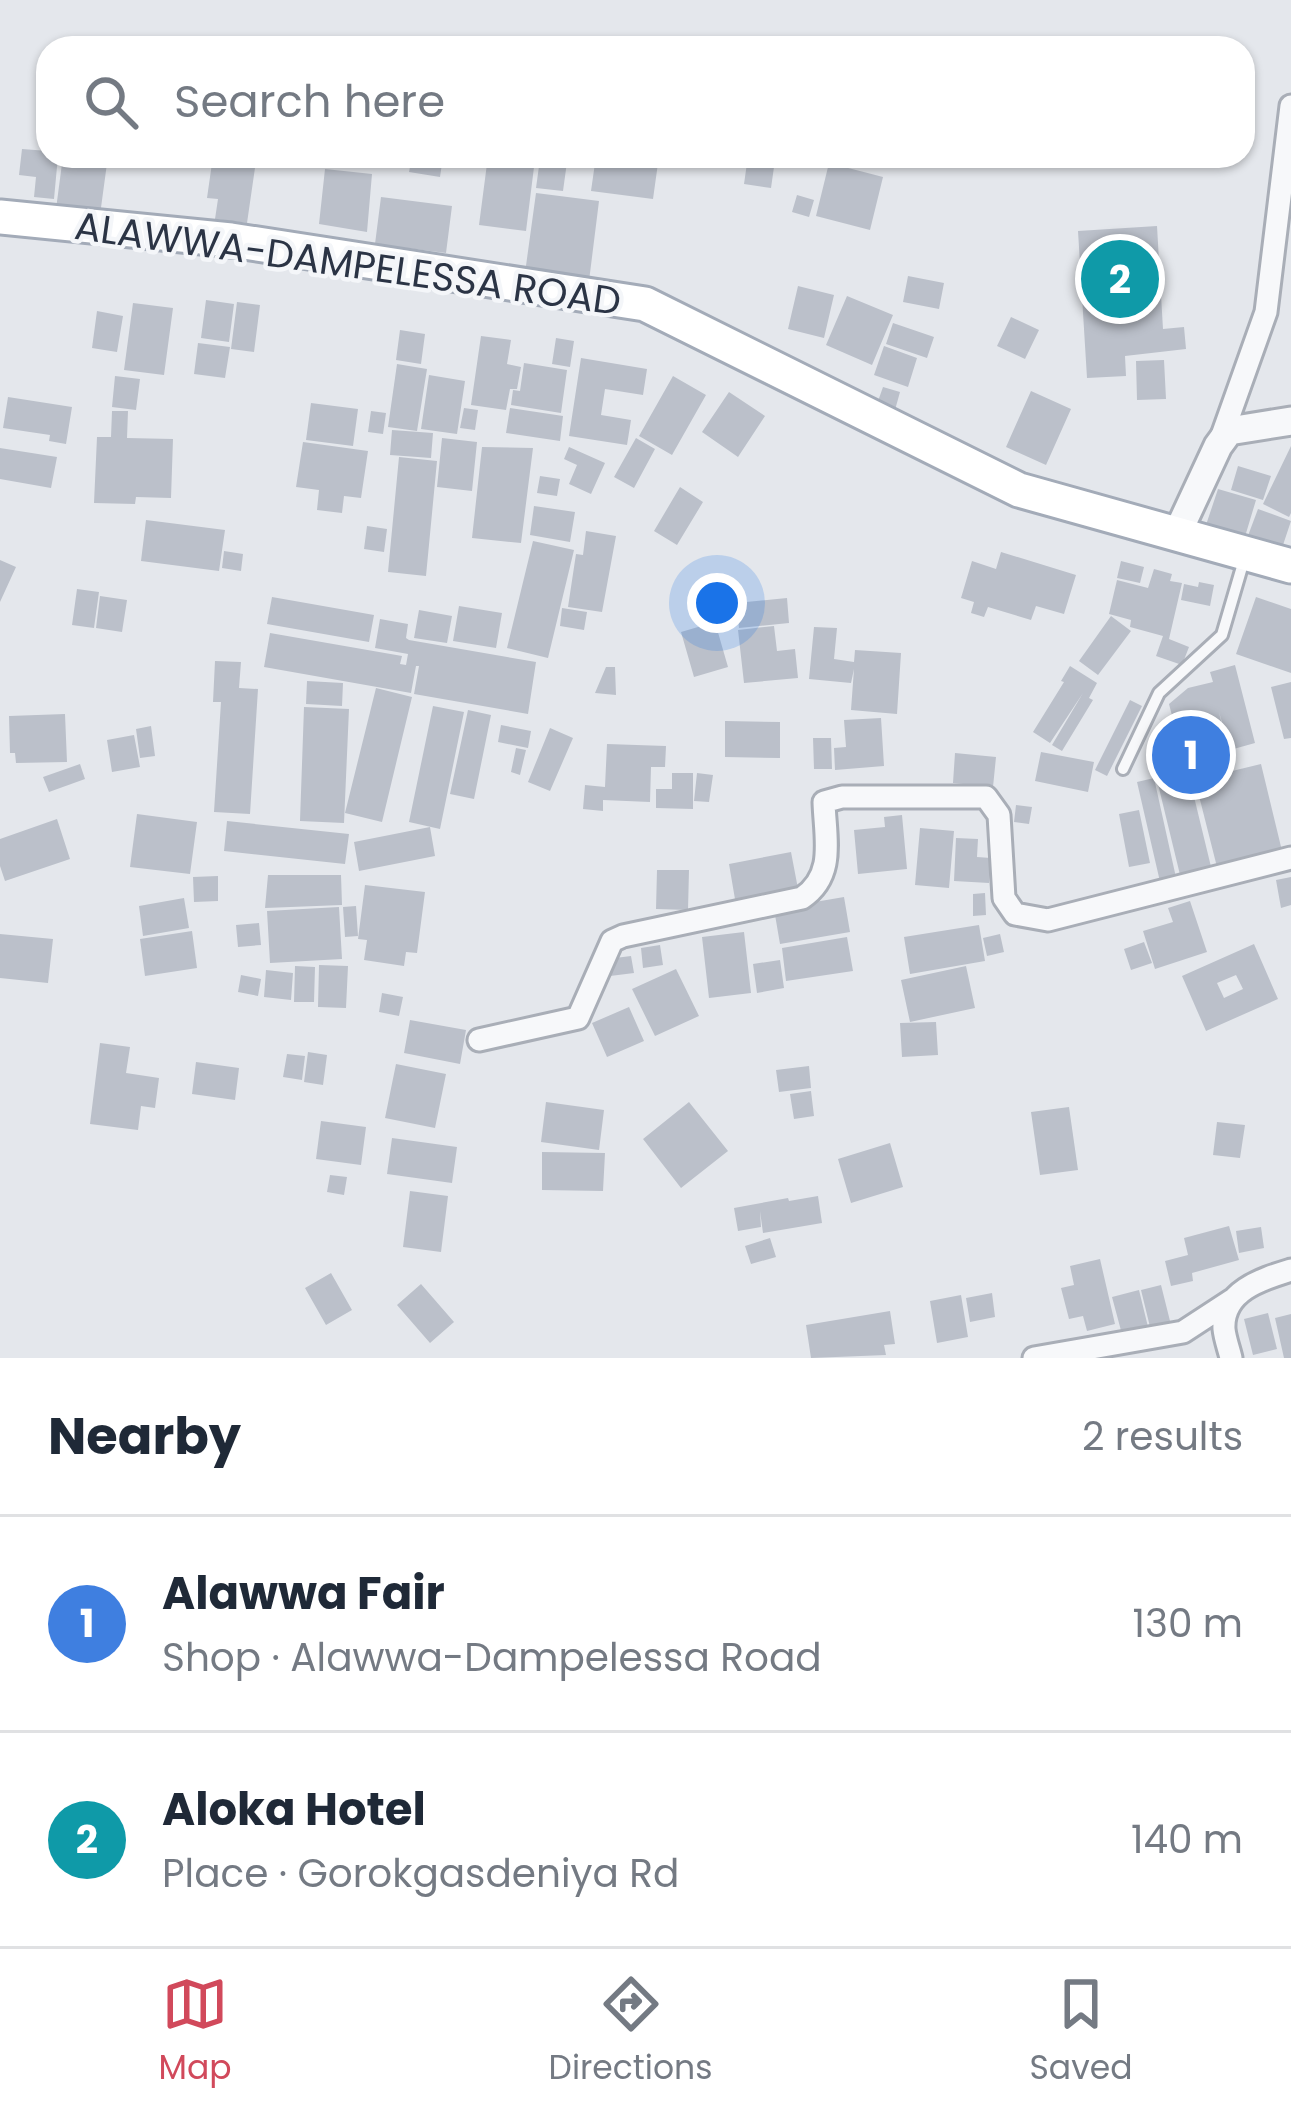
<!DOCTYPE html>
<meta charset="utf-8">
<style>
body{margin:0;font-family:Poppins,sans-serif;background:#f2f2f3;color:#1f2937}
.you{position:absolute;left:717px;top:603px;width:42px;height:42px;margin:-30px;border:9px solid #fff;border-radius:50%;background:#1a73e8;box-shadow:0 0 0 18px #1a73e833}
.badge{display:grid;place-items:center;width:78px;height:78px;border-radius:50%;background:#d1495b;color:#fff;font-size:39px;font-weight:700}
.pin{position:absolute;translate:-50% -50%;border:6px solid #fff;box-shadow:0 3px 12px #0006}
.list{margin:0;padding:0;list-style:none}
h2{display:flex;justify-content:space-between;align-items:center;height:156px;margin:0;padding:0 48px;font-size:51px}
h2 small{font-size:39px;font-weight:400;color:#747a83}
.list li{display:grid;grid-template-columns:78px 1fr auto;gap:36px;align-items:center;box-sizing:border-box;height:216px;padding:0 48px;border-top:3px solid #e0e1e3}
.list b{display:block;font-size:45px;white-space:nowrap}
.list p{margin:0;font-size:39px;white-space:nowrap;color:#747a83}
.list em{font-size:39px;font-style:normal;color:#747a83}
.icon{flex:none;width:66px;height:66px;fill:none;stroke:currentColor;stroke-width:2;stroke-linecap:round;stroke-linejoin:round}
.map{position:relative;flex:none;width:1291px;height:1358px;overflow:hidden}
.search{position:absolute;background:#fff;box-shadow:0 3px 9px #0004;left:36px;right:36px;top:36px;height:132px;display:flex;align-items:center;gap:30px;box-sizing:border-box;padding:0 42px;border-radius:36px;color:#747a83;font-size:45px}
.sheet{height:588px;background:#fff}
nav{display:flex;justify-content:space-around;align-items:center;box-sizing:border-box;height:168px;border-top:3px solid #e0e1e3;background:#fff;font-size:33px;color:#747a83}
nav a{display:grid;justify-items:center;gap:6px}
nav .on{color:#d1495b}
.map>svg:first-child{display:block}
.building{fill:#bbc0ca;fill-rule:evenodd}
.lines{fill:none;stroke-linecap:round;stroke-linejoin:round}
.service-casing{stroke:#a9aeb7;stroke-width:16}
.minor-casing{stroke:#a9aeb7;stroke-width:27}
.tertiary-casing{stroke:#a9aeb7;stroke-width:33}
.primary-casing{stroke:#a3abb8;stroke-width:39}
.service{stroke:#f7f8fa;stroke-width:10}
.minor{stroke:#f7f8fa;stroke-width:21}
.tertiary{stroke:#f7f8fa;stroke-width:27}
.primary{stroke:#fff;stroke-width:33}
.labels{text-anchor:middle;stroke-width:9;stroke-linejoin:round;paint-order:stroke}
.street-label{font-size:39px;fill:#2b3445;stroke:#f4f6f9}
</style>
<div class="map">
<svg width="1291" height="1358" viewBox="0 0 1291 1358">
<rect width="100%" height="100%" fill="#e4e7ec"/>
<path class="building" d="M22,149L48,151V156H58L54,199L34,197L36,177L19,175Z
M63,156H108L100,215L56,209Z
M213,156L256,161L247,223L215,219L218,199L207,198Z
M381,156L443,157L440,177L409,172L410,167L380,163Z
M488,156L535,159L526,231L479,225Z
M596,156H659L653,199L591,191Z
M748,156L775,160L771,188L744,184Z
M540,159L567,162L563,191L536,188Z
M829,163L883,177L870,230L816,216Z
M325,169L372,174L367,232L319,224Z
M536,193L599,201L589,281L525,273Z
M797,195L814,200L809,217L792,212Z
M381,197L452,206L446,253L375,244Z
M1157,226L1163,329L1184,327L1186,349L1125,356L1126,376L1087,378L1078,231Z
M908,276L944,283L939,309L903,302Z
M798,286L834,295L824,338L788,329Z
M847,296L893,315L872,365L826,345Z
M206,300L234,304L229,342L201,338Z
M237,302L260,305L254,352L231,349Z
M133,303L173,308L164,375L124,370Z
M97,311L123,316L117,352L92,348Z
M1011,317L1039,330L1025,359L997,346Z
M893,323L934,337L927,358L886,344Z
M400,330L425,334L421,364L396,360Z
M481,336L511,340L507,364L521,367L517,389H510L506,410L471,405Z
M556,338L574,341L570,367L552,364Z
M198,343L230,347L225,378L194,374Z
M884,346L917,358L908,387L874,375Z
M581,358L647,369L643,395L605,389L601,415L631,420L627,445L569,436Z
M1164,360L1166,399L1137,400L1136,361Z
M524,363L567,370L561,413L511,405L513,390L520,391Z
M397,364L427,369L417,431L388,427Z
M429,375L465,381L457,434L421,429Z
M115,376L140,379L136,410L112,407Z
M673,376L706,395L672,455L639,436Z
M883,387L900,392L895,410L877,404Z
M1031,391L1071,409L1046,465L1006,447Z
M729,392L765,416L738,457L702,432Z
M8,397L72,407L66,444L49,441L50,435L3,428Z
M311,403L358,409L353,446L306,440Z
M464,408L478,410L475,430L460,428Z
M510,408L563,416L560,441L506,433Z
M112,411H128L127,438L173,439L171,498L136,497L135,504L94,503L97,437H111Z
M371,411L386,413L383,434L368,432Z
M392,430L433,433L431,458L390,455Z
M442,438L477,442L472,491L437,487Z
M636,438L655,449L634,488L614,477Z
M303,442L368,451L361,498L344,496L342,513L317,510L319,490L296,487Z
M1291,446V513L1289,517L1263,504Z
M482,447L533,448L521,543L472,538Z
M569,447L605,463L591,494L569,484L577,465L564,459Z
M0,448L57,457L51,488L0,479Z
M399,457L437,461L426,576L388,572Z
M1238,466L1271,476L1263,500L1231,490Z
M540,476L560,479L557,496L537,493Z
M680,487L703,502L677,545L654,531Z
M1218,489L1256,500L1244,540L1205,528Z
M534,506L575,512L570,542L530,535Z
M1258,509L1291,521L1280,554L1246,541Z
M146,520L225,530L219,571L141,561Z
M367,526L387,529L384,552L364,549Z
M586,531L616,536L602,612L568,607L576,554L583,555Z
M533,541L574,550L548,658L507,648Z
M224,551L243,554L241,571L222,568Z
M1001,552L1076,575L1064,614L1036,606L1031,620L988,607L984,617L971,613L974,602L961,598L972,561L996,569Z
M0,560L16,567L0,602Z
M1121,561L1144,567L1140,583L1117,578Z
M1154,569L1172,574L1170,581L1182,583L1169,639L1189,647L1182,665L1156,656L1163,636L1130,627L1131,620L1109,614L1117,580L1148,588Z
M1199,582L1214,585L1210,606L1181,600L1184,584L1198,587Z
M77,589L99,592L94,628L72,625Z
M100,596L127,600L122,632L96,628Z
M272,597L374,615L369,642L267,624Z
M1256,597L1291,609V673L1236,654Z
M787,598L789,623L739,628L736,603Z
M459,606L502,613L496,648L453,641Z
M562,608L587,612L584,630L560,626Z
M419,610L452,616L447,643L414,638Z
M1111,616L1131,631L1098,675L1079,661Z
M380,619L408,624L406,638L409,640L536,662L528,714L414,694L419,666H416L411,693L264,667L270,633L402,656L400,664L406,665L408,654L375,648Z
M715,622L728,667L694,677L681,632Z
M774,626L777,651L795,649L798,678L744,683L738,630Z
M814,627L837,628L834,659L854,662L855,650L901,653L897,714L851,710L854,669L851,683L809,679Z
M215,661L241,662L239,688L258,689L250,814L214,812L221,702H213Z
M1235,665L1255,743L1230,750L1219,712L1228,750L1206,755L1199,736L1204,757L1184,762L1169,704L1188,688L1213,682L1210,672Z
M1070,666L1097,683L1089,698L1093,700L1062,751L1052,745L1083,693L1050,743L1033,732L1064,682L1061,681Z
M606,667H615L616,695L595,693Z
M307,681L343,683L342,706L306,704Z
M1291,682V738L1284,739L1271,687Z
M376,688L412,697L382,822L345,813Z
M1130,700L1142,706L1107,776L1095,770Z
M433,706L464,712L440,829L409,822Z
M304,707L349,709L344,823L300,821Z
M468,710L491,715L474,799L450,794Z
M65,714L67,762L16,763L15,753H10L9,716Z
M881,718L884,766L835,770L834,748L846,747L844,720Z
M725,721L780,722V758L725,757Z
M501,725L531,731L528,748L498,742Z
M151,726L155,756L140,758L136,729Z
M550,728L573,738L550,791L528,782Z
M1175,730L1181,759L1151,766L1147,748L1160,745L1158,734Z
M134,735L140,767L112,772L107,740Z
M813,738H831L832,769H814Z
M607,744L666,746L665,767H651L650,802L603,800V811L583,809L585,785L605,787Z
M516,748L526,750L520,775L511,772Z
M1041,752L1094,762L1088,792L1035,781Z
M955,753L996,757L993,787L953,783Z
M80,764L85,779L49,792L43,777Z
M1261,764L1283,855L1218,871L1195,780Z
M1188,772L1213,875L1182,883L1157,780Z
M672,773H693V809L656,808V789H672Z
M697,773L713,775L709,802L694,801Z
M1154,778L1177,882L1161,886L1137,782Z
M1016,805L1032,807L1029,824L1014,822Z
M1139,810L1150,863L1129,867L1119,814Z
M137,814L197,822L190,874L130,867Z
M902,815L907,869L858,874L854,830L885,827L884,817Z
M57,819L70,859L5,881L0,866V839Z
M227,821L349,834L345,864L224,851Z
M430,827L435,856L359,871L354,842Z
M920,828L954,831L949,888L915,885Z
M956,838L978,839L977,857L991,858L989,883L954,881Z
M791,852L799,894L736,905L729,864Z
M657,870H689L688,910L656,909Z
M268,875H341L342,905L265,908Z
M218,876V901L194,902L193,877Z
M1291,877V905L1281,908L1276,880Z
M365,885L425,892L417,953L406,952L404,966L364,960L367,940L358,939Z
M985,893L986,915L973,916V894Z
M844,897L850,932L780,944L774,909Z
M184,898L189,928L143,936L139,906Z
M1190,901L1207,952L1155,969L1143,931L1173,922L1168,908Z
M356,906L358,936L345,937L343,907Z
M339,907L342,959L270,963L267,911Z
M259,923L261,945L238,947L236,925Z
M979,925L985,961L910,974L904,937Z
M192,931L197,968L145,976L140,939Z
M744,932L751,993L709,998L702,937Z
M0,934L53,939L48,983L0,978Z
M1000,934L1004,952L987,956L983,938Z
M847,937L853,971L786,981L782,948Z
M1144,942L1152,963L1131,970L1124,949Z
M1254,944L1278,999L1206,1031L1182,976ZM1236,975L1243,989L1224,998L1217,983Z
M660,945L663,965L643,968L641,948Z
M631,956L634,973L610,976L607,959Z
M780,960L784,988L757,993L753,964Z
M319,965L348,966L346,1008L318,1007Z
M295,966L315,967L314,1002H294Z
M966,966L975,1008L910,1022L901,980Z
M676,969L699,1016L655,1036L632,989Z
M266,970L293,973L291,1000L264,997Z
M241,975L261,979L258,996L238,992Z
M382,993L403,997L399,1016L379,1012Z
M629,1007L644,1041L607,1057L592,1023Z
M410,1020L466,1030L460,1064L404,1053Z
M936,1022L938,1055L902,1057L900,1023Z
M100,1043L130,1047L126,1073L159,1078L155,1108L141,1106L138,1130L90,1124Z
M308,1052L327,1055L323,1085L304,1082Z
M287,1054L305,1056L302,1080L283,1077Z
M196,1062L239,1068L235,1100L192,1094Z
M396,1064L446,1074L435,1128L385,1118Z
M809,1066L811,1088L779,1092L776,1070Z
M811,1091L814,1116L794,1119L790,1094Z
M546,1102L604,1110L599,1150L541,1142Z
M689,1102L728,1151L681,1188L643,1139Z
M1069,1107L1078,1170L1040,1175L1031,1112Z
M321,1121L366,1127L361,1165L316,1159Z
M1217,1122L1245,1125L1240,1158L1213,1155Z
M392,1138L457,1147L452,1183L387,1174Z
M890,1143L903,1187L851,1203L838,1159Z
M542,1152L605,1153L603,1191L542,1190Z
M330,1175L347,1177L344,1195L327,1192Z
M410,1191L448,1196L441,1252L403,1247Z
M818,1196L822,1223L763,1233L760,1211L761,1227L738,1231L734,1208L788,1198L789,1201Z
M1229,1226L1239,1260L1192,1273L1193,1281L1171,1286L1165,1261L1188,1255L1184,1238Z
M1261,1227L1264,1248L1239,1253L1236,1231Z
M770,1238L776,1257L751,1264L745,1246Z
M1100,1259L1115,1324L1087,1331L1083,1316L1069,1319L1061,1288L1074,1285L1070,1266Z
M331,1273L352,1310L326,1325L305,1288Z
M421,1284L454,1322L430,1343L397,1305Z
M1161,1285L1171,1325L1151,1331L1141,1290Z
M1139,1290L1149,1331L1123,1338L1112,1297Z
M992,1293L995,1317L970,1322L966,1298Z
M961,1295L968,1337L937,1343L930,1301Z
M890,1311L895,1344L884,1345L886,1355L811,1358L806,1325Z
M1268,1313L1277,1349L1253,1355L1244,1319Z
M1291,1314V1358H1284L1275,1318Z"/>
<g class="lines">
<defs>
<path id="service" d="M1123,769L1159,693L1222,635L1244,560"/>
<path id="minor" d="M1219,444L1266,312L1291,106
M479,1040L578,1018L612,941L623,936L802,898C836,875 825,838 824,802L842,797H986L999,815L1004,898L1015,914L1048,920L1291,858
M1034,1358L1183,1332L1232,1300
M1231,1358C1229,1349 1225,1339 1224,1329C1222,1291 1262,1279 1291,1270"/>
<path id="tertiary" d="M1177,534L1218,446L1229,431L1291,421"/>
<path id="primary" d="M0,217L231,240L645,304L1019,490L1291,566"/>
</defs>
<use href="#service" class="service-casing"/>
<use href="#minor" class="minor-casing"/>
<use href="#tertiary" class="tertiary-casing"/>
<use href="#primary" class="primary-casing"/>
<use href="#service" class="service"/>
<use href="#minor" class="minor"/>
<use href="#tertiary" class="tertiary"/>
<use href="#primary" class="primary"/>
</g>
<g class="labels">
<g class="street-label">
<text transform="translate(348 263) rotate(8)" y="14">ALAWWA-DAMPELESSA ROAD</text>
</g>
</g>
</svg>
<div class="you"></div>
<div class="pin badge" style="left:1191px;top:755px;background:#3f7fe0">1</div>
<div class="pin badge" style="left:1120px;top:279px;background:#0f9aa8">2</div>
<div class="search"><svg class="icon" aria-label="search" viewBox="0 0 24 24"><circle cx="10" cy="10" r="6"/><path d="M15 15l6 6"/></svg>Search here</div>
</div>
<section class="sheet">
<h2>Nearby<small>2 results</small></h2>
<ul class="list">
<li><span class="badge" style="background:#3f7fe0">1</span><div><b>Alawwa Fair</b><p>Shop · Alawwa-Dampelessa Road</p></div><em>130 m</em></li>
<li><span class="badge" style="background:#0f9aa8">2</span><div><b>Aloka Hotel</b><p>Place · Gorokgasdeniya Rd</p></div><em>140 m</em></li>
</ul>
</section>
<nav>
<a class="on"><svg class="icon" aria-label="map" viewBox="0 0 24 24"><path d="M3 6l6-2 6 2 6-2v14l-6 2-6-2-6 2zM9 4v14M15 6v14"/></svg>Map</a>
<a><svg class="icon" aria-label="directions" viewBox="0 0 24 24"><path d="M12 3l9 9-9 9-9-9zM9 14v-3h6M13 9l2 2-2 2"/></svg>Directions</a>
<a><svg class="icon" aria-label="saved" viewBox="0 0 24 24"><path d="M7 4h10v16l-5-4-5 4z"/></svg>Saved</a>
</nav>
